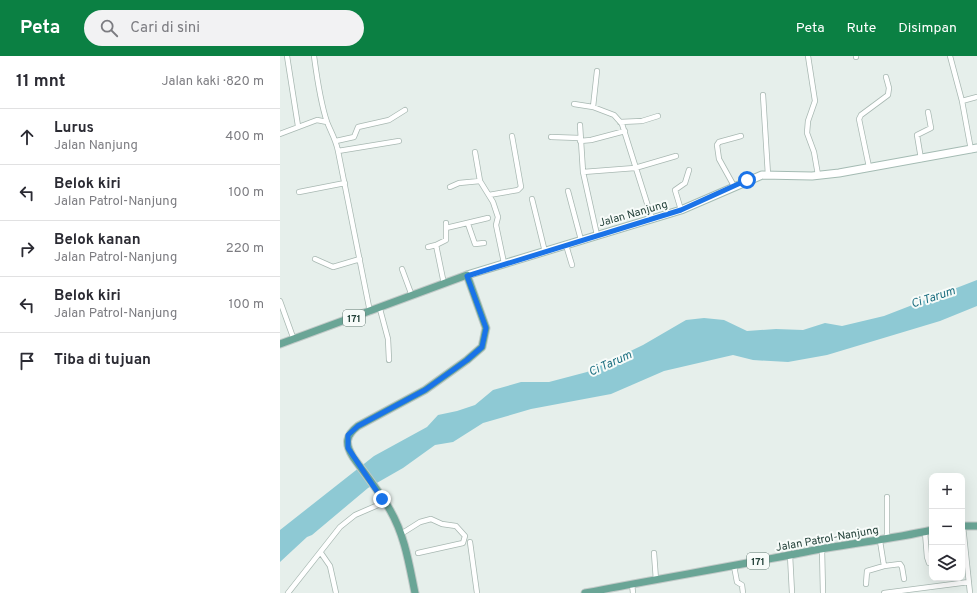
<!DOCTYPE html>
<html lang="id">
<meta charset="utf-8">
<style>
body{margin:0;font-family:Overpass,sans-serif;background:#f2f2f3;color:#2b2b33}
.controls{position:absolute;right:12px;bottom:12px;display:grid;overflow:hidden;border-radius:8px;box-shadow:0 4px 16px #0002}
.controls button{width:36px;height:36px;display:grid;place-items:center;padding:0;border:0;border-bottom:1px solid #e1e1e2;background:#fff;color:#2b2b33;font:20px sans-serif}
.stop{position:absolute;width:12px;height:12px;margin:-9px;border:3px solid #1a73e8;border-radius:50%;background:#fff}
.stop.end{background:#1a73e8;border-color:#fff;box-shadow:0 1px 4px #0008}
.list{margin:0;padding:0;list-style:none}
h2{display:flex;justify-content:space-between;align-items:center;height:52px;margin:0;padding:0 16px;font-size:17px}
h2 small{font-size:13px;font-weight:400;color:#7c7c81}
.list li{display:grid;grid-template-columns:26px 1fr auto;gap:12px;align-items:center;box-sizing:border-box;height:56px;padding:0 16px;border-top:1px solid #e1e1e2}
.list b{display:block;font-size:15px;white-space:nowrap}
.list p{margin:0;font-size:13px;white-space:nowrap;color:#7c7c81}
.list em{font-size:13px;font-style:normal;color:#7c7c81}
.icon{flex:none;width:22px;height:22px;fill:none;stroke:currentColor;stroke-width:2;stroke-linecap:round;stroke-linejoin:round}
.map{position:relative;flex:none;width:697px;height:537px;overflow:hidden}
header{display:flex;align-items:center;gap:24px;box-sizing:border-box;height:56px;padding:0 20px;background:#0b8043;color:#fff}
header strong{font-size:19px}
nav{display:flex;gap:22px;margin-inline-start:auto;font-size:14px}
.search{width:280px;height:36px;background:#f2f2f3;display:flex;align-items:center;gap:10px;box-sizing:border-box;padding:0 14px;border-radius:22px;color:#7c7c81;font-size:15px}
main{display:flex}
aside{flex:1;background:#fff}
.map>svg:first-child{display:block}
.water{fill:#8ec9d4}
.lines{fill:none;stroke-linecap:round;stroke-linejoin:round}
.street-casing{stroke:#a8b8b2;stroke-width:6}
.secondary-casing{stroke:#a4bbb3;stroke-width:9}
.primary-casing{stroke:#c2cac8;stroke-width:9}
.street{stroke:#fff;stroke-width:4.5}
.secondary{stroke:#fff;stroke-width:7}
.primary{stroke:#6aa596;stroke-width:7}
.route{stroke:#1a73e8;stroke-width:5}
.labels{text-anchor:middle;stroke-width:4;stroke-linejoin:round;paint-order:stroke}
.shield{fill:#f7fbf9;stroke:#637a73;stroke-width:1}
.shield-label{font-size:10px;font-weight:bold;fill:#24423a}
.street-label{font-size:11px;fill:#24423a;stroke:#f7fbf9}
.water-label{font-size:12px;font-style:italic;fill:#1c6f80;stroke:#f7fbf9}
</style>
<header>
<strong>Peta</strong>
<div class="search"><svg class="icon" aria-label="search" viewBox="0 0 24 24"><circle cx="10" cy="10" r="6"/><path d="M15 15l6 6"/></svg>Cari di sini</div>
<nav><a>Peta</a><a>Rute</a><a>Disimpan</a></nav>
</header>
<main>
<aside>
<h2>11 mnt<small>Jalan kaki · 820 m</small></h2>
<ul class="list">
<li><svg class="icon" aria-label="ahead" viewBox="0 0 24 24"><path d="M12 20V5M6 11l6-6 6 6"/></svg><div><b>Lurus</b><p>Jalan Nanjung</p></div><em>400 m</em></li>
<li><svg class="icon" aria-label="left" viewBox="0 0 24 24"><path d="M17 20v-9H6M10 6l-5 5 5 5"/></svg><div><b>Belok kiri</b><p>Jalan Patrol-Nanjung</p></div><em>100 m</em></li>
<li><svg class="icon" aria-label="right" viewBox="0 0 24 24"><path d="M7 20v-9h11M14 6l5 5-5 5"/></svg><div><b>Belok kanan</b><p>Jalan Patrol-Nanjung</p></div><em>220 m</em></li>
<li><svg class="icon" aria-label="left" viewBox="0 0 24 24"><path d="M17 20v-9H6M10 6l-5 5 5 5"/></svg><div><b>Belok kiri</b><p>Jalan Patrol-Nanjung</p></div><em>100 m</em></li>
<li><svg class="icon" aria-label="arrive" viewBox="0 0 24 24"><path d="M6 21V4h12l-3 4 3 4H6"/></svg><div><b>Tiba di tujuan</b></div></li>
</ul>
</aside>
<div class="map">
<svg width="697" height="537" viewBox="0 0 697 537">
<rect width="100%" height="100%" fill="#e6efeb"/>
<path class="water" d="M697,224V250L660,265L547,299L508,306L473,304L453,299L384,315L331,338L251,353L203,367L173,386L155,389L123,412L88,432L32,479L27,481L0,506V474L94,400L147,371L158,359L177,355L195,349L213,334L241,326H269L307,316L363,289L406,264L424,262L444,264L467,275L496,273L523,274L545,267L562,270L604,260Z"/>
<g class="lines">
<defs>
<path id="street" d="M7,0L18,70
M34,0C37,22 40,45 47,66C51,76 56,84 58,95L90,256
M528,0L535,45L528,65L527,77L534,96L538,119
M576,0V1
M670,0L682,45L691,94
M317,15L313,51L334,59L342,68L372,163
M483,39L488,119
M682,45L697,41
M294,48L313,51
M340,66L362,65L378,60
M300,69L303,116L317,179
M0,78L37,64L47,66
M271,81L300,82
M56,85L74,81L78,71L109,64L125,54
M300,85L311,84L345,75
M58,95L119,85
M195,96L200,125L213,146L218,161L216,169L224,207
M641,103L637,79L651,72L648,56
M589,111L579,63L581,59L608,39L609,32L606,21
M303,116L355,112L396,100
M454,130L439,103L437,89L439,86L461,80
M170,131L179,127L200,125
M288,135L301,184
M19,136L65,127
M209,139L238,134L241,131L232,80
M252,143L265,196
M401,154L395,134L405,127L409,114
M188,168L195,188L204,187
M166,172L208,162
M286,189L292,209
M148,191L156,189
M35,203L53,211L80,203
M122,213L132,240
M164,228L156,189L166,184V167
M0,245L14,284
M100,253L108,283L109,304
M683,470L690,537
M645,476L647,501L649,507L652,508
M121,478L140,466L151,463L162,468L176,470L185,480L183,487L138,497
M607,483V441
M600,485L604,510L620,508L622,511L624,523
M190,486L197,537
M542,493L543,537
M41,497L50,510L56,537
M374,497L376,524
M510,499L512,537
M454,510L457,526L462,529L463,537
M352,528L353,537
M586,528L587,515L604,510
M8,537L60,471L75,459L105,446
M604,537L689,526"/>
<path id="secondary" d="M187,219L401,154L482,119L532,120L559,117L697,92"/>
<path id="primary" d="M0,288L187,219L206,272L202,291L187,304L145,334L78,370C65,380 65,388 73,401C85,418 100,436 110,454C125,480 129,508 135,537
M682,470H697
M305,537C377,523 449,511 520,497C564,488 608,484 652,474"/>
</defs>
<use href="#street" class="street-casing"/>
<use href="#secondary" class="secondary-casing"/>
<use href="#primary" class="primary-casing"/>
<use href="#street" class="street"/>
<use href="#secondary" class="secondary"/>
<use href="#primary" class="primary"/>
</g>
<g class="lines">
<path class="route" d="M102,443L68,392V379L78,370L145,334L187,304L202,291L206,272L187,220L401,154L467,124"/>
</g>
<g class="labels">
<g class="shield">
<rect x="63" y="254" width="22" height="16" rx="3"/>
<rect x="467" y="497" width="22" height="16" rx="3"/>
</g>
<g class="shield-label">
<text x="74" y="266">171</text>
<text x="478" y="509">171</text>
</g>
<g class="street-label">
<text transform="translate(353 157) rotate(-16)" y="4">Jalan Nanjung</text>
<text transform="translate(547 482) rotate(-10)" y="4">Jalan Patrol-Nanjung</text>
</g>
<g class="water-label">
<text transform="translate(653 241) rotate(-18)" y="4">Ci Tarum</text>
<text transform="translate(330 307) rotate(-24)" y="4">Ci Tarum</text>
</g>
</g>
</svg>
<div class="controls">
<button>+</button>
<button>−</button>
<button><svg class="icon" aria-label="layers" viewBox="0 0 24 24"><path d="M12 4l9 5-9 5-9-5zM3 14l9 5 9-5"/></svg></button>
</div>
<div class="stop" style="left:467px;top:124px"></div>
<div class="stop end" style="left:102px;top:443px"></div>
</div>
</main>
